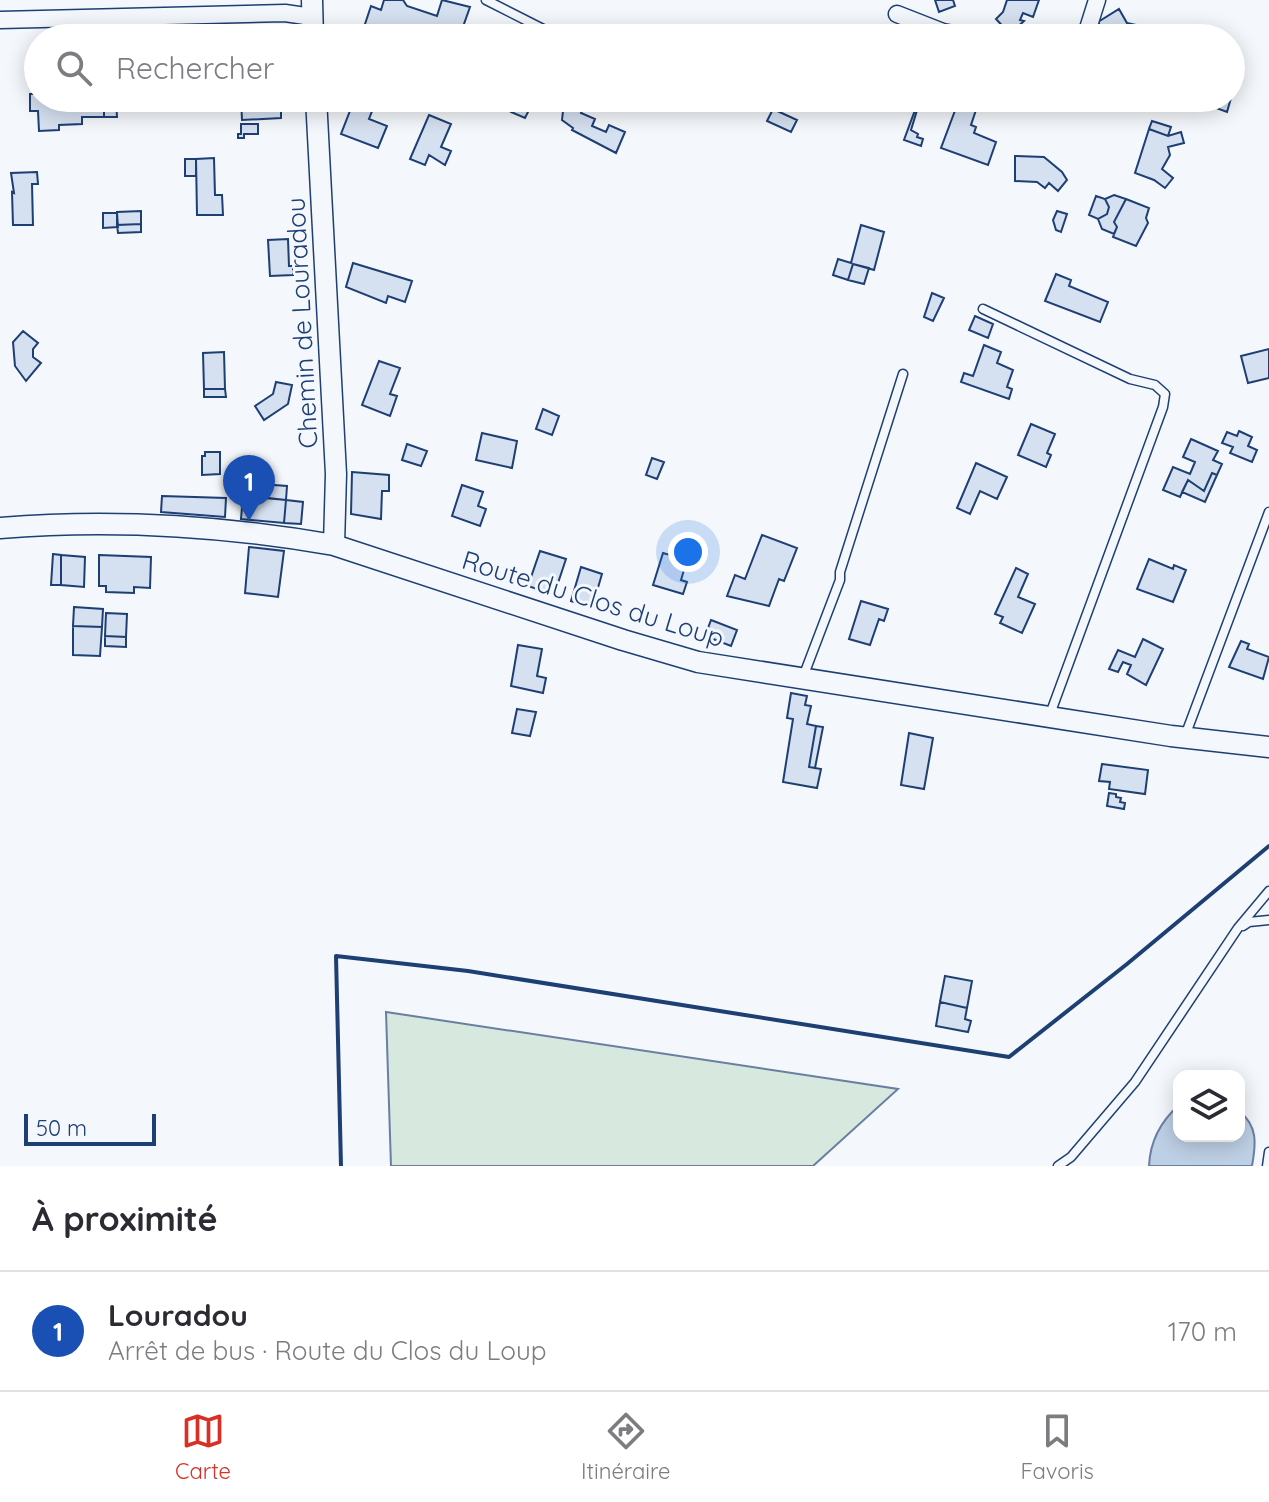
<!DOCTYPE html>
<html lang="fr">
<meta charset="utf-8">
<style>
body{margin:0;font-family:Quicksand,sans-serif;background:#f7f7f7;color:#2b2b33}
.controls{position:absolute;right:24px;bottom:24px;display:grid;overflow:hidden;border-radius:16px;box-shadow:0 4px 20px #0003}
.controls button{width:72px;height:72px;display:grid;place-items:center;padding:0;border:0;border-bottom:2px solid #e1e1e2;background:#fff;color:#2b2b33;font:40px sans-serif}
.scale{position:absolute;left:24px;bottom:20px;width:132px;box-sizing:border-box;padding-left:8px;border:4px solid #1d3f73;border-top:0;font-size:22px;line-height:28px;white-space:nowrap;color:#1d3f73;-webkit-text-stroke:6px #f4f7fb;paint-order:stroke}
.you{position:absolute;left:688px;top:552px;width:28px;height:28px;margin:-20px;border:6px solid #fff;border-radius:50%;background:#1a73e8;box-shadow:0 0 0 12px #1a73e833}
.badge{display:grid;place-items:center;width:52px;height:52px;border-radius:50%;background:#d93025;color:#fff;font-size:26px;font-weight:700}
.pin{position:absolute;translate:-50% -66px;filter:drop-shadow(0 2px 4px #0008)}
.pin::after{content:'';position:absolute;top:42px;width:28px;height:24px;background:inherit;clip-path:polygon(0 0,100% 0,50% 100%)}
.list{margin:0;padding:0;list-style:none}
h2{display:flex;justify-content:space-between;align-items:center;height:104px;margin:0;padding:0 32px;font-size:34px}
h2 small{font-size:26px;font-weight:400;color:#7c7c81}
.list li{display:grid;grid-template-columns:52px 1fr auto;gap:24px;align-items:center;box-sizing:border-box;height:120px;padding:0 32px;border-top:2px solid #e1e1e2}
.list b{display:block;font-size:30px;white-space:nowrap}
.list p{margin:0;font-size:26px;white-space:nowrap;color:#7c7c81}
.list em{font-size:26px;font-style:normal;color:#7c7c81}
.icon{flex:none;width:44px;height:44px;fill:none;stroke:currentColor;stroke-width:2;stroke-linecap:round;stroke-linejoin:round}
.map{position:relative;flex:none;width:1269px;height:1166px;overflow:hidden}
.search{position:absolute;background:#fff;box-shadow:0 4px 20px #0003;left:24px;right:24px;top:24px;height:88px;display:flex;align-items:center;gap:20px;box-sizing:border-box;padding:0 28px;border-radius:44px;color:#7c7c81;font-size:30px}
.sheet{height:224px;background:#fff}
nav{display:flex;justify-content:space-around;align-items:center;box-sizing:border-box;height:112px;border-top:2px solid #e1e1e2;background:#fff;font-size:22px;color:#7c7c81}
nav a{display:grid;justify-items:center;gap:4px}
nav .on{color:#d93025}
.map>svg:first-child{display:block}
.green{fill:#d7e8df;stroke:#687fa3;stroke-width:2}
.water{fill:#bed0e5;stroke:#687fa3;stroke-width:2}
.building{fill:#d5e0f0;stroke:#1d3f73;stroke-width:2}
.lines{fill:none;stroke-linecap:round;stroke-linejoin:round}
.service-casing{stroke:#1d3f73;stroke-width:11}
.minor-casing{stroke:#1d3f73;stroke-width:19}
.tertiary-casing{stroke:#1d3f73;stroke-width:23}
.service{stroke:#f4f7fb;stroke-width:8}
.minor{stroke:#f4f7fb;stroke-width:16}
.tertiary{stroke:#f4f7fb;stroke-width:20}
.wall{stroke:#1d3f73;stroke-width:4}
.labels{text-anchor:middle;stroke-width:6;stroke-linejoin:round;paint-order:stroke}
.street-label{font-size:26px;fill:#1d3f73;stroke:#f4f7fb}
</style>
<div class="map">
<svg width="1269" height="1166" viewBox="0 0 1269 1166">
<rect width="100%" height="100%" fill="#f4f7fb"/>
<path class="green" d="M386,1012L898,1089L813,1166H391Z"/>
<path class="water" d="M1179,1105V1136H1239V1111C1258,1126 1256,1144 1252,1166H1149C1150,1141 1160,1122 1179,1105Z"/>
<path class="building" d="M384,0H403L407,6L437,16L442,0L470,7L459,38L445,34L437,38H397L399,33L383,28L382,33L364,27L371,6L381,10Z
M935,0H953L955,6L939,12Z
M1007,0H1039L1033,17L1023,13L1020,20L1024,21L1010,34L996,19L1003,12Z
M1119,9L1127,23L1141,26L1140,38H1107L1098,22Z
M30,94H38V98H62V101L69,100V98L104,99V117H82V124L59,125V130L39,131L38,111H30Z
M81,98H116L117,117H104V99Z
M277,98V106H281V118L242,120L241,99Z
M355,98L376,101L369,119L387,126L378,148L341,134Z
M517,98L533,102L525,118L511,112Z
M588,98L581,113L595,119L592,126L606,132L609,125L625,132L616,153L572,130L573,128L562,120L563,111L559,109L561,103L552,99Z
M885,98H893L918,107L911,130L918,134L917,137L923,139L921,146L904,140L915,110Z
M1211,98H1231L1227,112L1208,105Z
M959,100L977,107L971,125L976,127L974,133L996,142L988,165L941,148Z
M773,109L797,120L791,132L767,121Z
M429,115L451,124L441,147L451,151L445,165L429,155L425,165L410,159Z
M1152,121L1171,127L1168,136L1149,129Z
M241,124H258V134H244V138H238V134H241Z
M1149,129L1168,136L1181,132L1184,143L1168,147L1170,155L1162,169L1173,178L1165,188L1154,180L1135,173Z
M1015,156L1044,157L1062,172L1067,180L1058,191L1049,183L1045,188L1037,182L1015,181Z
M214,158L215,195H222L223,215H197L196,159Z
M185,159H196V176H185Z
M37,172L38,184H32L33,225H13L12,192L14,193L11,173Z
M1114,195L1126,199L1114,222L1117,227L1114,234L1102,229L1098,219L1107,214L1109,207L1105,199Z
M1096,196L1105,199L1109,207L1107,214L1098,219L1089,215Z
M1126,199L1149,208L1146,218L1148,223L1136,246L1113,237L1117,227L1114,222Z
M141,211V224L117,225V212Z
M1057,211L1067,214L1061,232L1056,230L1053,220Z
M103,213H117L118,227L103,228Z
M141,224V232L118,233L117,225Z
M861,225L884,232L874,270L853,264L848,280L833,275L838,259L851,263Z
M288,239L289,266H293V275L270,276L268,240Z
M353,263L412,281L405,302L388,296L386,303L346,287Z
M853,264L869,268L864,284L848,280Z
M1056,274L1071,280L1069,286L1108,302L1100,322L1045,301Z
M932,293L944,298L933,321L924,317Z
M975,316L993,324L988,338L969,330Z
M23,331L38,343L33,349V357L41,363L26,381L15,366L13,342Z
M984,345L1001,352L997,363L1013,370L1007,387L1012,389L1009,399L961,382L964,373L973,376Z
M1269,349V378L1248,383L1241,356Z
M224,352L225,389H204L203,353Z
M379,361L400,368L390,394L397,396L390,416L362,405Z
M276,382L292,385L288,404L264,420L255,406L273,394Z
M204,389H225L226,397H204Z
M543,409L559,416L552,435L536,429Z
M1031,424L1055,434L1047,453L1051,455L1046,467L1018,455Z
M1239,431L1252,437L1248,446L1257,450L1252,462L1230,453L1233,447L1222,443L1227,432L1237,436Z
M482,433L517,441L512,468L476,460Z
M1191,439L1218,451L1213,460L1222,464L1217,475L1212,473L1204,491L1188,480L1180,497L1163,490L1173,467L1190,474L1195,462L1183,457Z
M407,444L427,451L421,466L402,460Z
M205,452H220V474L202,475V456H205Z
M652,458L664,462L657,479L646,475Z
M976,463L1007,477L997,499L980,491L970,514L957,508Z
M352,472L389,475V491H382L381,519L351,514Z
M1212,473L1217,475L1205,502L1182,492L1188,480L1204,491Z
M260,484L287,486L286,500L259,497Z
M462,485L483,492L478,506L486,509L480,526L452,516Z
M162,496L226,498L225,517L161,512Z
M243,496L286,500L284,523L241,519Z
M286,500L303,502L301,524L284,523Z
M762,535L797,548L784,581L779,579L769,606L727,596L735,575L745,579Z
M249,547L284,551L278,597L245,593Z
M540,551L566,559L554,595L528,586Z
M663,553L687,560L681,580L687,582L683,594L653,585Z
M53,554L61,555V585H51Z
M61,555L85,557L84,587L61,585Z
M99,555L151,557L150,588L134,587V593L106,592V586H99Z
M1149,559L1173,569L1174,565L1186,570L1173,602L1137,589Z
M581,567L602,574L592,608L571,601Z
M1016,568L1028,574L1018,597L1035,604L1022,633L1000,623L1003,617L995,614Z
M861,601L888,609L884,621L879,619L870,645L849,639Z
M74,607L103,609L102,627L73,626Z
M106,613L127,614L126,637L105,636Z
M711,620L737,630L731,646L705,636Z
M73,626L102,627L100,656L73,655Z
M105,636L126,637V647L105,646Z
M1143,639L1163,649L1146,685L1127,674L1131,665L1123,662L1118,672L1109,669L1118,650L1135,657Z
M1241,641L1249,644L1247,649L1269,657L1263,679L1229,667Z
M518,645L542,649L537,676L546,678L543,693L511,686Z
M791,693L807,696L805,705L811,706L807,724L816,726L809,767L821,769L817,788L783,782L793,719L787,718Z
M517,709L536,712L530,736L512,733Z
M816,726L823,727L815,768L809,767Z
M909,733L933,738L924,789L901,785Z
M1102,764L1148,770L1145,794L1109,789L1110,782L1099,781Z
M1109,793L1116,794V797L1121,798L1120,802L1125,803L1124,809L1107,806Z
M945,976L972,981L967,1008L940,1002Z
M940,1002L967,1008L965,1019L971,1021L968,1032L936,1026Z"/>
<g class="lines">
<defs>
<path id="service" d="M486,0L551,33
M983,309L1130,379L1155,385L1165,394L1163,407L1049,717
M803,677L840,580V572L903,374
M1185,736L1269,512
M1243,926L1249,922L1269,920
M1058,1166L1071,1157L1135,1082L1238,928L1269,891
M1267,1166L1269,1152"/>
<path id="minor" d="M897,14L943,32L975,38
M0,20L285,13L312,17
M1085,38L1097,0"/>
<path id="tertiary" d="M312,0L313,38
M316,98L336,474L334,545
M0,528C110,519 225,526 334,545L623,640L698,662L1171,736L1269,747"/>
</defs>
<use href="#service" class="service-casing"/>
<use href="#minor" class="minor-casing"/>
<use href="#tertiary" class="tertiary-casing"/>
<use href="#service" class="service"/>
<use href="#minor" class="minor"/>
<use href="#tertiary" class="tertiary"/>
<path class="wall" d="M341,1166L336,956L468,971L1009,1057L1127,964L1269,846"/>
</g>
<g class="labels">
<g class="street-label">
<text transform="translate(302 323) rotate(-93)" y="9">Chemin de Louradou</text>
<text transform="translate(593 599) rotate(17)" y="9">Route du Clos du Loup</text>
</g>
</g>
</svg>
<div class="controls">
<button><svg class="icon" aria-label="layers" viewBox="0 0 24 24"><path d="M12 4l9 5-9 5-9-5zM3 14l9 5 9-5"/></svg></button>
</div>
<div class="scale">50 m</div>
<div class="you"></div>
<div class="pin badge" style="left:249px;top:521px;background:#1a4fb4">1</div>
<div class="search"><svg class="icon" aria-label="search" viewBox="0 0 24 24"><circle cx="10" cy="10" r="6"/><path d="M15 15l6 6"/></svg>Rechercher</div>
</div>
<section class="sheet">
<h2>À proximité<small></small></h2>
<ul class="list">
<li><span class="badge" style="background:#1a4fb4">1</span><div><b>Louradou</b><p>Arrêt de bus · Route du Clos du Loup</p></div><em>170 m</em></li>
</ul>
</section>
<nav>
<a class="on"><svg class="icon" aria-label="map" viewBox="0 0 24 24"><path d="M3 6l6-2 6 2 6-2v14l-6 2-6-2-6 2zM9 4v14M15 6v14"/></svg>Carte</a>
<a><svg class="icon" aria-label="directions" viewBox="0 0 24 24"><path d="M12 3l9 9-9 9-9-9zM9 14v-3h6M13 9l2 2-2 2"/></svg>Itinéraire</a>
<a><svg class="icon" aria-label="saved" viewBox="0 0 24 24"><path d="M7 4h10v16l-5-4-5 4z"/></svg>Favoris</a>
</nav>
